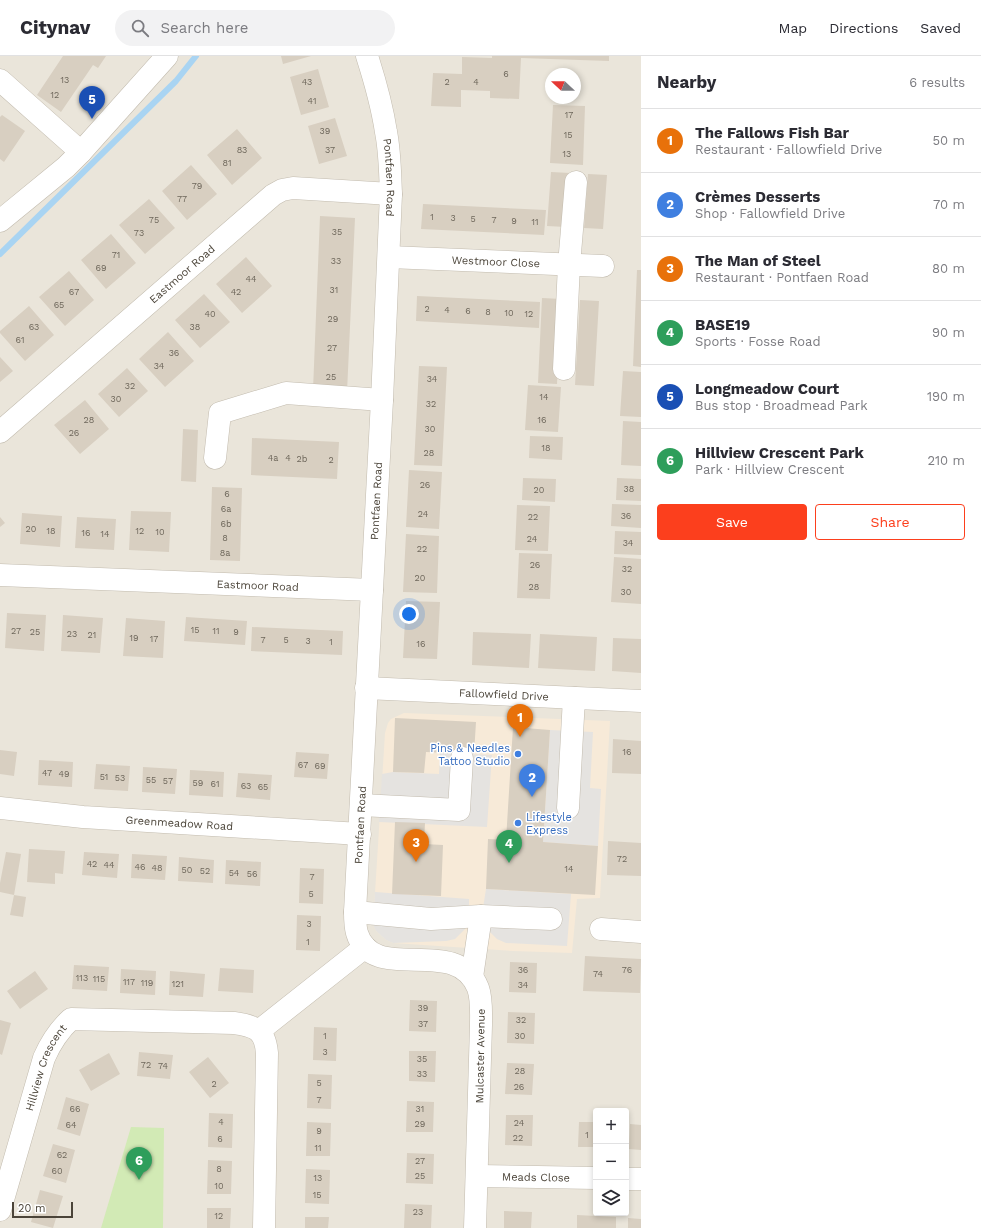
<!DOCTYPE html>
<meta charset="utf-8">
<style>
body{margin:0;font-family:"Work Sans",sans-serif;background:#f2f2f3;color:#2b2b33}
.controls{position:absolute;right:12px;bottom:12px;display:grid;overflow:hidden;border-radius:4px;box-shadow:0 2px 6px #0003}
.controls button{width:36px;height:36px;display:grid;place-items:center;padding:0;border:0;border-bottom:1px solid #e1e1e2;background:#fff;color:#2b2b33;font:20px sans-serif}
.compass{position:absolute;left:545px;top:12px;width:36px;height:36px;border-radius:50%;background:#fff;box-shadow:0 2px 6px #0003;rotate:292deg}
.scale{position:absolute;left:12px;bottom:10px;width:61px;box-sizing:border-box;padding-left:4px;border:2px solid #4b4439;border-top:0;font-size:11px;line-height:14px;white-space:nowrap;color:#4b4439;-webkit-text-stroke:3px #fff;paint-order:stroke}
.you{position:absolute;left:409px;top:558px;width:14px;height:14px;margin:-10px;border:3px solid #fff;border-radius:50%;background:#1a73e8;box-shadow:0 0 0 6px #1a73e833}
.badge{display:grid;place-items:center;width:26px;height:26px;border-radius:50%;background:#fc3f1d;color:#fff;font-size:13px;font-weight:700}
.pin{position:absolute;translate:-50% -33px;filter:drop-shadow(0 1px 2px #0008)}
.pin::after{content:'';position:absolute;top:21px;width:14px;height:12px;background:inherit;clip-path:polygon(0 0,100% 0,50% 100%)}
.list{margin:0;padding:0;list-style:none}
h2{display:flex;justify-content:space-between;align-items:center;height:52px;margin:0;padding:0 16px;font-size:17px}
h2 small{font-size:13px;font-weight:400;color:#7c7c81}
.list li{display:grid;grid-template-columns:26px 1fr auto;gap:12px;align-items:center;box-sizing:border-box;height:64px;padding:0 16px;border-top:1px solid #e1e1e2}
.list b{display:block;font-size:15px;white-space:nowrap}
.list p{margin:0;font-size:13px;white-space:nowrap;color:#7c7c81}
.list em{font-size:13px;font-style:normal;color:#7c7c81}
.actions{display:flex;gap:8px;padding:12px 16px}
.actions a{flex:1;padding:9px 0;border:1px solid #fc3f1d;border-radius:4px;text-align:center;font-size:14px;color:#fc3f1d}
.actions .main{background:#fc3f1d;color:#fff}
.icon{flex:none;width:22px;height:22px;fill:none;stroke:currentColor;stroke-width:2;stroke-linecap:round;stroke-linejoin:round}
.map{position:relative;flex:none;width:641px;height:1172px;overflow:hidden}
header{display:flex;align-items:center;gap:24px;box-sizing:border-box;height:56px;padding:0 20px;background:#fff;border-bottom:1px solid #e1e1e2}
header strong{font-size:19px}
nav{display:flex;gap:22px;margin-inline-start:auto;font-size:14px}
.search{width:280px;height:36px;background:#f2f2f3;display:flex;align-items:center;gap:10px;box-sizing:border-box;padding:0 14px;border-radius:22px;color:#7c7c81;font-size:15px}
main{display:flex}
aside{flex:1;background:#fff}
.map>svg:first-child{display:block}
.residential{fill:#eae5da;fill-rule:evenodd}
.commercial{fill:#f7ead8}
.green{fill:#d2eab5}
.parking{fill:#e5e3e0}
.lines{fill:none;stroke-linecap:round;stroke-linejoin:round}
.stream{stroke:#a9d4f2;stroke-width:6}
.building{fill:#d8cfc1}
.minor-casing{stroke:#c2bbae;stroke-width:23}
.minor{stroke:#fff;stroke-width:22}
.shop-dot{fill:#3f7fe0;stroke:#fff;stroke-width:1.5}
.labels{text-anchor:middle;stroke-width:3;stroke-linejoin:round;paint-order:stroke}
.number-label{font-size:9px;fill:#6e675b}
.street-label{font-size:11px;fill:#4b4439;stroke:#fff}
.shop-label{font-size:11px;fill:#366cbe;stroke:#fff;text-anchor:end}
</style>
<header>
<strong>Citynav</strong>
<div class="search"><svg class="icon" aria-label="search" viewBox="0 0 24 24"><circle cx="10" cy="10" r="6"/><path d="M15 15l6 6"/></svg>Search here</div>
<nav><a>Map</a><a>Directions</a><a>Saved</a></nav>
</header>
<main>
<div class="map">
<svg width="641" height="1172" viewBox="0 0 641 1172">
<rect width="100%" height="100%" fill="#f6f3ec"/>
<path class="residential" d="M0,0H641V1172H0ZM551,18H575V42H551ZM596,1055H626V1157H596Z"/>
<path class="commercial" d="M404,657L610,665L600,842L577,843L572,897L513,895L393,887L386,884L376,875L373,869L385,677L388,667L391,663Z"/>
<path class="green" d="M131,1071L164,1072L163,1172H101Z"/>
<path class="parking" d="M550,674L593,676L590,732L601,733L598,790L543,786Z
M440,697L492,699L487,771L379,766L382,718L393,716L439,718Z
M486,833L571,838L567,890L506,887L497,883L487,873L481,865Z
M375,836L469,843V861L466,872L455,883L446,885L393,887L386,884L376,875L373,869Z"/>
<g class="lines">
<path class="stream" d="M0,198L176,25L196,0"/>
</g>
<path class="building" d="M63,0H106L98,12L93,9L61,56L37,39Z
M281,0H311L283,8Z
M492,0H609V5L521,2L519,43L490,42V35L461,34V51L431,50L433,17L462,18V1L492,2Z
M318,13L329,51L301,59L290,21Z
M553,49L585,50L583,109L550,107Z
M2,59L25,75L4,106L0,103V61Z
M335,62L347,100L319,108L308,70Z
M237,73L262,102L232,129L207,99Z
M191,109L217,138L187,164L162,135Z
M551,116L570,117L566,171L547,170Z
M588,118L607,119L603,173L584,172Z
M149,143L175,172L145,198L119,169Z
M423,148L546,154L544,179L421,173Z
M320,160L355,162L347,336L313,334Z
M111,178L136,207L106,233L81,204Z
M246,201L272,230L242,257L216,228Z
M637,214H641V311L633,310Z
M69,215L94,244L65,270L39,241Z
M204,238L230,266L200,292L175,264Z
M417,240L540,246L539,272L416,265Z
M542,242L561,243L557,328L538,327Z
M580,244L599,245L594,330L575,329Z
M29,250L54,279L25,305L0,277V275Z
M168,276L194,305L165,331L139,303Z
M0,301L13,315L0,326Z
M419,310L447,311L442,410L414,409Z
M127,312L148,335L119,361L98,338Z
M623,315L641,316V361L620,360Z
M528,329L561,331L558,376L525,374Z
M85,344L109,373L80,398L54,369Z
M623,365L641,366V410L621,409Z
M183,373L198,374L196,426L181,425Z
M530,380L563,381L562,404L529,402Z
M252,382L339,386L337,423L251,419Z
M409,414L442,416L439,473L406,471Z
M523,422L556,423L555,446L522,444Z
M617,422L641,423V445L616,444Z
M212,431L242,432L240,505L210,504Z
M612,448L641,449V472L611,470Z
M517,449L550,450L548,495L515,494Z
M131,455L171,456L169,496L129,494Z
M22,457L62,460L60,491L20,488Z
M0,461L5,467L0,471Z
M77,461L116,463L114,494L75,492Z
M615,475L641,476V499L614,498Z
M406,478L439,480L437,537L403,536Z
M519,497L552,498L550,543L517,542Z
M614,501L641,503V548L611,546Z
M406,545L440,546L437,603L403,602Z
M7,557L46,559L44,595L5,592Z
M63,559L103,562L100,597L61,595Z
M186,561L247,565L245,589L184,585Z
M126,562L165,565L163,602L123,600Z
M252,571L343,575L342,599L251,595Z
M473,576L531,578L529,612L472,609Z
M540,578L597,581L595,615L538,612Z
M613,582L641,583V617L612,615Z
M395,662L476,666L474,698L426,696L424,717L393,716Z
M513,671L550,674L543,786L598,790L595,839L486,833L488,783L506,784Z
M613,683L641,685V718L612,717Z
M0,694L17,696L14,720L0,718Z
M296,696L329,698L327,723L294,721Z
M39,704L73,706L72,731L38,729Z
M96,708L130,710L128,735L94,733Z
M143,711L177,713L175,738L142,736Z
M190,714L224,716L223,741L189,739Z
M238,717L272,719L270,744L236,741Z
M395,766L425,767L424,788L443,789L441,840L392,838Z
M608,785L641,787V820L607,819Z
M29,793L65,795L63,818L55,817V828L27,826Z
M6,796L21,798L14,839L0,836V827Z
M84,796L119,798L117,822L82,819Z
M132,798L167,800L165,824L131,822Z
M179,801L214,804L213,827L178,825Z
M226,804L261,806L260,830L225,828Z
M300,812L324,813L323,848L299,847Z
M14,839L26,841L23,861L10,859Z
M297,859L321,860L320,895L296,894Z
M585,900L641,903L640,937L583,935Z
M510,906L537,907L536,937L509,936Z
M74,909L109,911L107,935L72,933Z
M220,912L254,914L253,937L218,935Z
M121,913L156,915L155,939L120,937Z
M35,915L48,933L20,953L7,935Z
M170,915L205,918L203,941L169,939Z
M410,944L437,945L436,976L409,975Z
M508,956L535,957L534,988L507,987Z
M0,964L11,967L2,999L0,998Z
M314,971L337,972L336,1005L313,1004Z
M409,995H436L435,1026L409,1025Z
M139,996L173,999L170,1023L137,1020Z
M109,997L120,1018L91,1035L79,1014Z
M208,1001L229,1027L210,1042L189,1016Z
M507,1007L534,1008L532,1039L505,1038Z
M308,1018L332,1019L331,1053L307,1052Z
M66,1041L89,1048L80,1080L57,1073Z
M407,1045L434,1046L433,1076H406Z
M209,1057L233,1058L232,1092L208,1091Z
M506,1059H533L532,1090L505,1089Z
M307,1066L331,1067L330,1100H306Z
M579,1066H596V1091H578Z
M630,1068L641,1069V1094L629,1093Z
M53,1088L75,1094L66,1127L43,1120Z
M407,1097L434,1098L433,1128L406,1127Z
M208,1104L232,1105L231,1138H207Z
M306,1113L330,1114L329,1148L305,1147Z
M40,1134L63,1140L53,1172L31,1166Z
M405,1148L432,1149L431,1172H404Z
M207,1152H231L230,1172H207Z
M504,1155L532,1156L531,1172H504Z
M577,1159L616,1161V1172H577Z
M305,1161H329L328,1172H305Z
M628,1162L641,1163V1172H628Z"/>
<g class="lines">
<defs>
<g id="minor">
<path id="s1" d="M367,0C375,25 382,50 386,76C390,96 390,117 391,138L382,344L355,856C355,863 355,870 357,877C373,930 456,877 478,932C482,943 481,957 481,969L475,1172"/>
<path d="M0,24L81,96"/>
<path d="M0,165L66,111L81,96L167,0"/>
<path id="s2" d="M389,201L603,210"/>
<path d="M564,313L569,209L576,126"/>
<path id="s3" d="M0,376L273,139L282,134L293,132L391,138"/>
<path d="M215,402L220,357L286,337L382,344"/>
<path id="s4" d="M0,519L372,534"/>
<path id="s5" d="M366,632L641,645"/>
<path d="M361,749L459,754L462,702"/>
<path id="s6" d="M0,752L83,761L360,778"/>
<path d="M568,752L574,642"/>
<path d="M355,856L431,863L481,860"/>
<path d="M601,873L641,876"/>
<path d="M472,921L481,860L551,863"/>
<path d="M260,974L365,891"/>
<path id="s7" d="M477,1120L596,1122"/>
<path d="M626,1123H641"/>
<path id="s8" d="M0,1154L44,1002C51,986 59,974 71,963L234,967C256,970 265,974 267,997L264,1172"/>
</g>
</defs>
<use href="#minor" class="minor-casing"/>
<use href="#minor" class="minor"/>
</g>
<g class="shop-dot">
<circle cx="518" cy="698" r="4"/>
<circle cx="518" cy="767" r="4"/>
</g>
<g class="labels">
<g class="number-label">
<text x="506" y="21">6</text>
<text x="65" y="27">13</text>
<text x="307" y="29">43</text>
<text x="447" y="29">2</text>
<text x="476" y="29">4</text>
<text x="55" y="42">12</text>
<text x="312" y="48">41</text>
<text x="569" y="62">17</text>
<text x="325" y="78">39</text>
<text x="568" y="82">15</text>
<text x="242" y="97">83</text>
<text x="330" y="97">37</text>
<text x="567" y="101">13</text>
<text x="227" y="110">81</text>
<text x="197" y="133">79</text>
<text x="182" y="146">77</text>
<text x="432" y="164">1</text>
<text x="453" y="165">3</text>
<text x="473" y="166">5</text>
<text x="154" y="167">75</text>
<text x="494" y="167">7</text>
<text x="514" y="168">9</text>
<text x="535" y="169">11</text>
<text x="337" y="179">35</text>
<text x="139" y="180">73</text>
<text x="116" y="202">71</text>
<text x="336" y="208">33</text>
<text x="101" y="215">69</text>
<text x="251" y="226">44</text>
<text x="334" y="237">31</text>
<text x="74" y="239">67</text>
<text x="236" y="239">42</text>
<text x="59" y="252">65</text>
<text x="427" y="256">2</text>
<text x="447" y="257">4</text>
<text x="468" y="258">6</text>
<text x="488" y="259">8</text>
<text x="509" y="260">10</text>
<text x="210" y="261">40</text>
<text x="529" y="261">12</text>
<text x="333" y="266">29</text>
<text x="34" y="274">63</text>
<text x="195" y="274">38</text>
<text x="20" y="287">61</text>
<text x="332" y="295">27</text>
<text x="174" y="300">36</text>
<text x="159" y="313">34</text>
<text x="331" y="324">25</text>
<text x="432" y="326">34</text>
<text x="130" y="333">32</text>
<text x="544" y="344">14</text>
<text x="116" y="346">30</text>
<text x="431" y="351">32</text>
<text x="89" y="367">28</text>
<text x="542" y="367">16</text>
<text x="430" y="376">30</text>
<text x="74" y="380">26</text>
<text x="546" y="395">18</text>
<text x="429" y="400">28</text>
<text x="273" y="405">4a</text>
<text x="288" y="405">4</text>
<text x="302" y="406">2b</text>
<text x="331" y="407">2</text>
<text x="425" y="432">26</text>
<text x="629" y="436">38</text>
<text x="539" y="437">20</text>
<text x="227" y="441">6</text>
<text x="226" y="456">6a</text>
<text x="423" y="461">24</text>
<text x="626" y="463">36</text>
<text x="533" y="464">22</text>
<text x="226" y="471">6b</text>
<text x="31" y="476">20</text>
<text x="51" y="478">18</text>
<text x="140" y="478">12</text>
<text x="160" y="479">10</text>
<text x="86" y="480">16</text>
<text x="105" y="481">14</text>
<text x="225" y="485">8</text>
<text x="532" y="486">24</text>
<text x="628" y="490">34</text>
<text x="422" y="496">22</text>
<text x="225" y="500">8a</text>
<text x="535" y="512">26</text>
<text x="627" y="516">32</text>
<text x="420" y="525">20</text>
<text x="534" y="534">28</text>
<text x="626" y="539">30</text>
<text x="195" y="577">15</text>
<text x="16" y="578">27</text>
<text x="216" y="578">11</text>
<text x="35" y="579">25</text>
<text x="236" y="579">9</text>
<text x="72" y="581">23</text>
<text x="92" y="582">21</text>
<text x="134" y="585">19</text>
<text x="154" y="586">17</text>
<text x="263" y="587">7</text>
<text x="286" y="587">5</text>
<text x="308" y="588">3</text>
<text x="331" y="589">1</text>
<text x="421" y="591">16</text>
<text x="627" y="699">16</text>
<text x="303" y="712">67</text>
<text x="320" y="713">69</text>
<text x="47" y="720">47</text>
<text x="64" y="721">49</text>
<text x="104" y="724">51</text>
<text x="120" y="725">53</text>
<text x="151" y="727">55</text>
<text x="168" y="728">57</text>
<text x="198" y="730">59</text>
<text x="215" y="731">61</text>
<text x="246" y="733">63</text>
<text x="263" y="734">65</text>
<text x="622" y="806">72</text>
<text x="92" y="811">42</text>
<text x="109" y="812">44</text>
<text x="140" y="814">46</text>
<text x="157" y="815">48</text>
<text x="569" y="816">14</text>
<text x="187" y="817">50</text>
<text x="205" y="818">52</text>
<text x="234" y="820">54</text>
<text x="252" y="821">56</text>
<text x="312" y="824">7</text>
<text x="311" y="841">5</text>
<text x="309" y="871">3</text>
<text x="308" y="889">1</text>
<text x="523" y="917">36</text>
<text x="627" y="917">76</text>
<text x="598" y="921">74</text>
<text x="82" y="925">113</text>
<text x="99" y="926">115</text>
<text x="129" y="929">117</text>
<text x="147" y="930">119</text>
<text x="178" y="931">121</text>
<text x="523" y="932">34</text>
<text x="423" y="955">39</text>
<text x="521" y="967">32</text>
<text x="423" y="971">37</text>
<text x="325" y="983">1</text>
<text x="520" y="983">30</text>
<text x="325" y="999">3</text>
<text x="422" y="1006">35</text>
<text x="146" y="1012">72</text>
<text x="163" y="1013">74</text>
<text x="520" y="1018">28</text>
<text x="422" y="1021">33</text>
<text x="319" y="1030">5</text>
<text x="214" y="1031">2</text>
<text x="519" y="1034">26</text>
<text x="319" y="1047">7</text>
<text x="75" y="1056">66</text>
<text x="420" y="1056">31</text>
<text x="221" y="1069">4</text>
<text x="519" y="1070">24</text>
<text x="420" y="1071">29</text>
<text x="71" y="1072">64</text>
<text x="319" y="1078">9</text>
<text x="587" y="1082">1</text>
<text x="518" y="1085">22</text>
<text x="220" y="1086">6</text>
<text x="318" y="1095">11</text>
<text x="62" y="1102">62</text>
<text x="420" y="1108">27</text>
<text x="219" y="1116">8</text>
<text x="57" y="1118">60</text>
<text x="420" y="1123">25</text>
<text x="318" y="1125">13</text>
<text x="219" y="1133">10</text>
<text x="317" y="1142">15</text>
<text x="418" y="1159">23</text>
<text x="219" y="1163">12</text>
</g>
<g class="street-label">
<text dy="4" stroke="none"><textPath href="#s1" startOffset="124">Pontfaen Road</textPath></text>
<text dy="4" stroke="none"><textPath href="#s2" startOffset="107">Westmoor Close</textPath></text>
<text dy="4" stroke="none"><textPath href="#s3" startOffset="241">Eastmoor Road</textPath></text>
<text transform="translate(376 445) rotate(-87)" y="4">Pontfaen Road</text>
<text dy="4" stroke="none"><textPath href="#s4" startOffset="258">Eastmoor Road</textPath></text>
<text dy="4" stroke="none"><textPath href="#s5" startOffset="138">Fallowfield Drive</textPath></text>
<text dy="4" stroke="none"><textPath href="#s6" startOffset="180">Greenmeadow Road</textPath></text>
<text transform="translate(360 769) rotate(-87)" y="4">Pontfaen Road</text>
<text transform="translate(480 1000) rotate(-89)" y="4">Mulcaster Avenue</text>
<text dy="4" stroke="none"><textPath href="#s8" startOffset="150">Hillview Crescent</textPath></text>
<text dy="4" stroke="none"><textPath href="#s7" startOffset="59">Meads Close</textPath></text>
</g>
<g class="shop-label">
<text x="510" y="696">Pins &amp; Needles<tspan x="510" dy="13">Tattoo Studio</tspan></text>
<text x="526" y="765" text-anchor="start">Lifestyle<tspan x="526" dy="13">Express</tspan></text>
</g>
</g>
</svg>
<div class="controls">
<button>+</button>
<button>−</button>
<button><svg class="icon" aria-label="layers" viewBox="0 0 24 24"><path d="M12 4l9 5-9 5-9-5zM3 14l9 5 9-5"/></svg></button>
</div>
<svg class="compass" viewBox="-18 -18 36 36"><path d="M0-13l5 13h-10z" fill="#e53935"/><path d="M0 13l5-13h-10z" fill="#7c7c81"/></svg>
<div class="scale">20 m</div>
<div class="you"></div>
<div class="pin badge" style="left:520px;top:681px;background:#e8710a">1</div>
<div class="pin badge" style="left:532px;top:741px;background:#3f7fe0">2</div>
<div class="pin badge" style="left:416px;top:806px;background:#e8710a">3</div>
<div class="pin badge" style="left:509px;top:807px;background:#2e9e5b">4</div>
<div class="pin badge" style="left:92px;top:63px;background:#1a4fb4">5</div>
<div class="pin badge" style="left:139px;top:1124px;background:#2e9e5b">6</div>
</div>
<aside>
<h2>Nearby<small>6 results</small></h2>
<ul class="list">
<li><span class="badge" style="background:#e8710a">1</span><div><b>The Fallows Fish Bar</b><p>Restaurant · Fallowfield Drive</p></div><em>50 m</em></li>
<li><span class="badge" style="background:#3f7fe0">2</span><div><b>Crèmes Desserts</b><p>Shop · Fallowfield Drive</p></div><em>70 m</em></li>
<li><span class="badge" style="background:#e8710a">3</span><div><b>The Man of Steel</b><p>Restaurant · Pontfaen Road</p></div><em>80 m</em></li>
<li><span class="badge" style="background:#2e9e5b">4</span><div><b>BASE19</b><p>Sports · Fosse Road</p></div><em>90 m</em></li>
<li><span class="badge" style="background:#1a4fb4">5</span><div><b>Longmeadow Court</b><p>Bus stop · Broadmead Park</p></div><em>190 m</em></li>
<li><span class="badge" style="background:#2e9e5b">6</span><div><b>Hillview Crescent Park</b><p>Park · Hillview Crescent</p></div><em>210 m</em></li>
</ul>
<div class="actions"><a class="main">Save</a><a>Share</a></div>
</aside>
</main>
